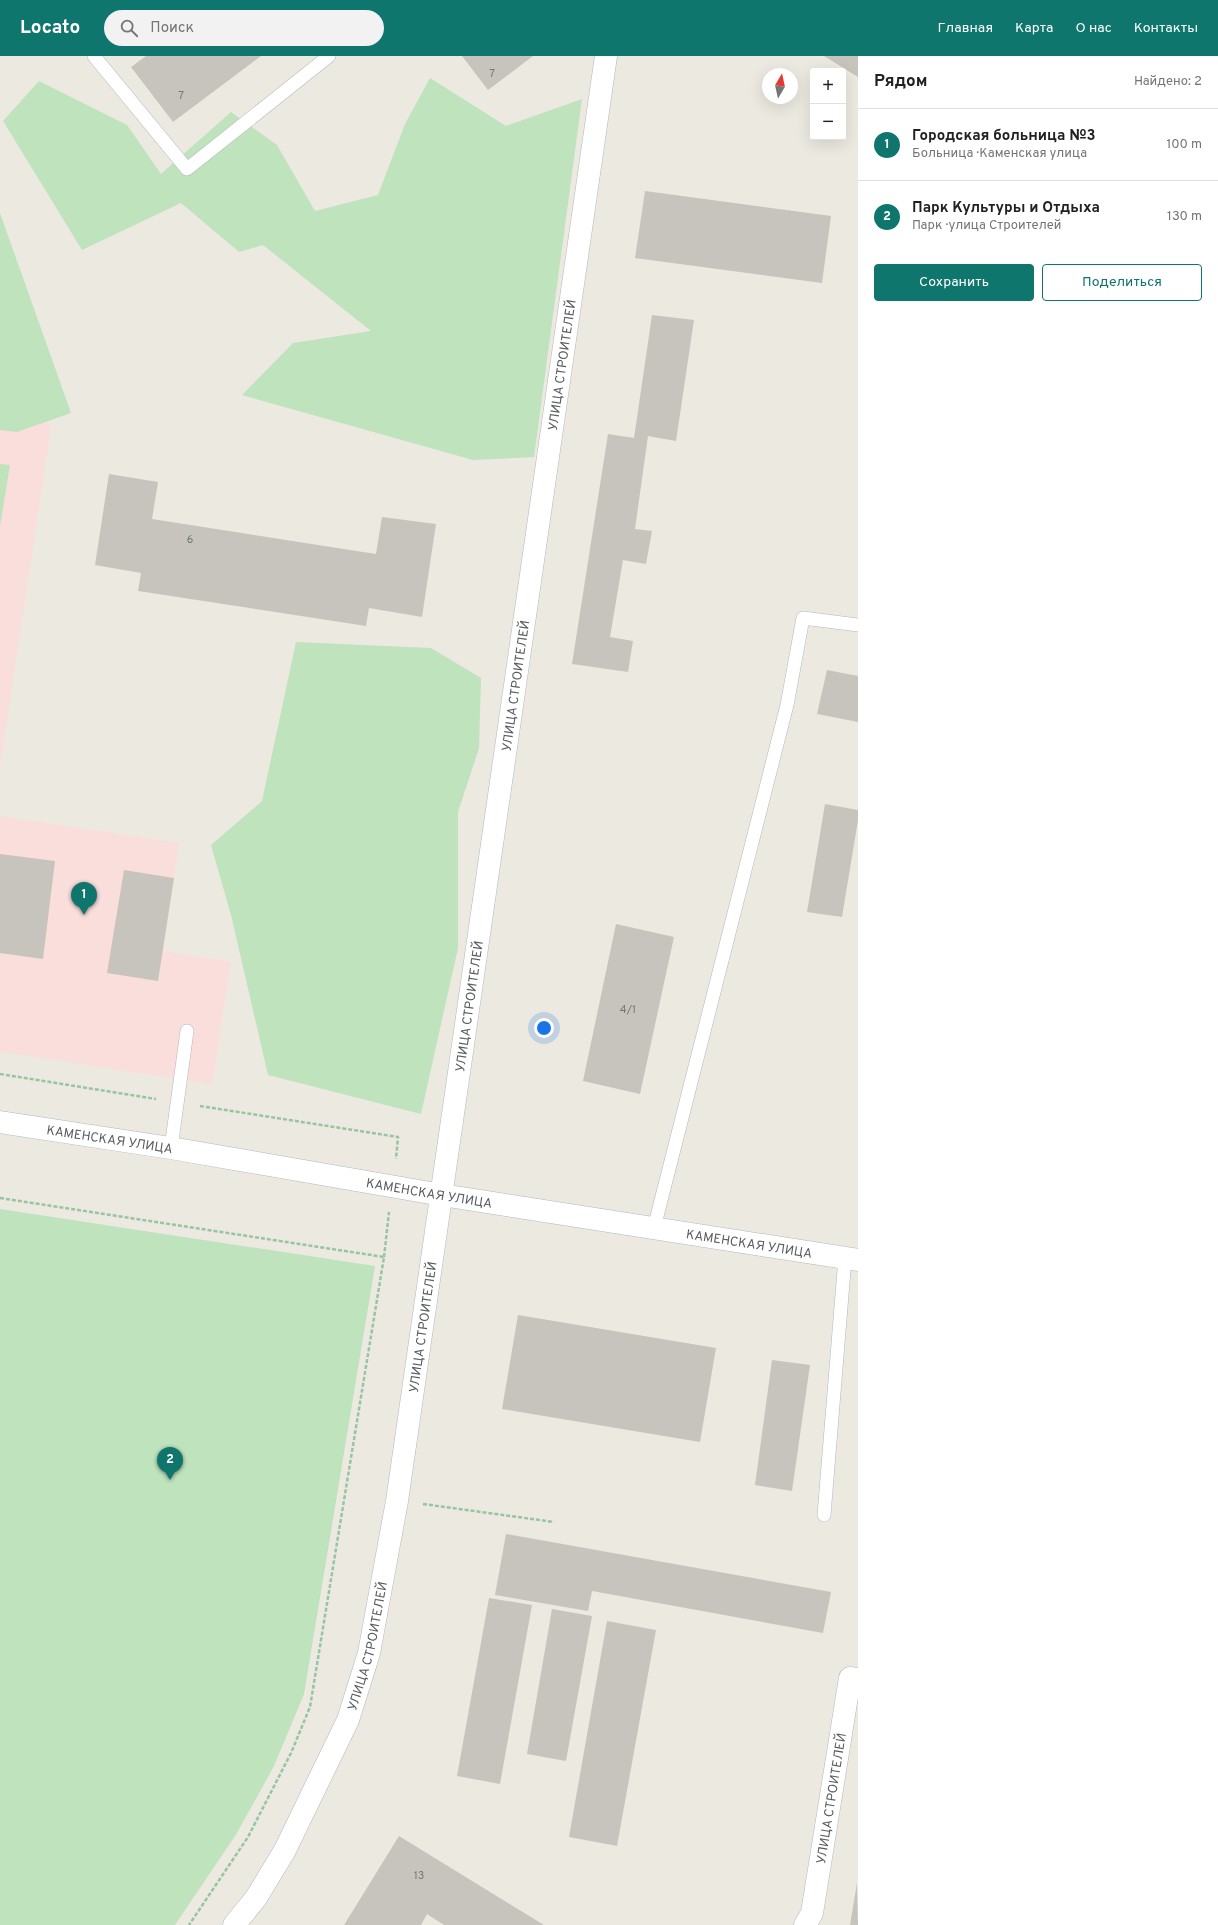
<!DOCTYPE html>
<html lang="ru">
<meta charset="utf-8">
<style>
body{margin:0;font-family:Overpass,sans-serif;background:#f2f2f2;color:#202124}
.controls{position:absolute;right:12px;top:12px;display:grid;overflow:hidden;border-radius:4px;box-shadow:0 4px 16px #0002}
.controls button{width:36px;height:36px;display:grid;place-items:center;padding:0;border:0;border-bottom:1px solid #e0e0e0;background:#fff;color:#202124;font:20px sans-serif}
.compass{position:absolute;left:762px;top:12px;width:36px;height:36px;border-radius:50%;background:#fff;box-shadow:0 4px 16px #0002;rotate:9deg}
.you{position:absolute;left:544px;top:972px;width:14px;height:14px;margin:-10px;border:3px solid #fff;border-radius:50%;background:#1a73e8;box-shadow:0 0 0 6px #1a73e833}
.badge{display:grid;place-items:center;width:26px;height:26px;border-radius:50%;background:#0f766e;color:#fff;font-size:13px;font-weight:700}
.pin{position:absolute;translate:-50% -33px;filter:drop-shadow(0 1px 2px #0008)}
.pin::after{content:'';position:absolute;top:21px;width:14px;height:12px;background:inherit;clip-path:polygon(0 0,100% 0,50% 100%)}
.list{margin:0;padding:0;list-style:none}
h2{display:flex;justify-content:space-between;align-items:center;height:52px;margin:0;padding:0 16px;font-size:17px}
h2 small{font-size:13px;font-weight:400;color:#757577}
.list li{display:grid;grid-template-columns:26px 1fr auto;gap:12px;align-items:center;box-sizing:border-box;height:72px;padding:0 16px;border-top:1px solid #e0e0e0}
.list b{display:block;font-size:15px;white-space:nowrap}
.list p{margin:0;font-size:13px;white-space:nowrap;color:#757577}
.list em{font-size:13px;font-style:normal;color:#757577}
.actions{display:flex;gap:8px;padding:12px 16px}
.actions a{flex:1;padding:9px 0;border:1px solid #0f766e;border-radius:4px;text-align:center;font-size:14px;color:#0f766e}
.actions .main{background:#0f766e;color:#fff}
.icon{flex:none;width:22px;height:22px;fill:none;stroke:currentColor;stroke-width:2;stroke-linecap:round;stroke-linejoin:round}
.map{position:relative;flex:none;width:858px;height:1869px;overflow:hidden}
header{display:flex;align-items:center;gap:24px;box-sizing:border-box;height:56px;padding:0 20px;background:#0f766e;color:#fff}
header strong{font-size:19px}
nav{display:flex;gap:22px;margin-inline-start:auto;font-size:14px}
.search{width:280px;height:36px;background:#f2f2f2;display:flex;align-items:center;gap:10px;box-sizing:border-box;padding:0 14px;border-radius:22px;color:#757577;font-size:15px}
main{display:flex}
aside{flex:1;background:#fff}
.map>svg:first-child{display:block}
.medical{fill:#fadedc}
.green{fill:#bee3bd}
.building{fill:#c7c4be}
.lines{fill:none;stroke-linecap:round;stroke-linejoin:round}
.service-casing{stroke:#b3b7bb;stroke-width:14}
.minor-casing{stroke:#b3b7bb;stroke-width:23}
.path{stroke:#97c4a3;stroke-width:2.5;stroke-dasharray:4 2;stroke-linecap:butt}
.service{stroke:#fff;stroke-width:13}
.minor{stroke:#fff;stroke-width:22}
.labels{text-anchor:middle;stroke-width:3;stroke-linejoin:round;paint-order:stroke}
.number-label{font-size:11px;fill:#747778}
.street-label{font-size:13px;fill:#595d61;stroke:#fff}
</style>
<header>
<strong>Locato</strong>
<div class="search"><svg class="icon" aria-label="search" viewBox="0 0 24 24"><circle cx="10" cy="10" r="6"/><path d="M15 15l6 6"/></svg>Поиск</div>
<nav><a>Главная</a><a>Карта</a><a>О нас</a><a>Контакты</a></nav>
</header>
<main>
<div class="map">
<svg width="858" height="1869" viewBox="0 0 858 1869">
<rect width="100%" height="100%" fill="#ece9e1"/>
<path class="medical" d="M0,325L51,371L0,711Z
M0,760L179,787L163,895L231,906L212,1028L0,996Z"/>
<path class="green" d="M430,22L506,70L582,43L534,401L473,404L242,339L293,287L371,275L263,189L239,196L181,147L82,194L3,65L39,25L127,69L161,118L231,56L277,89L315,155L378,139L405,68Z
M0,157L71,357L17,376L0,374Z
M0,408L10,409L0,470Z
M296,586L431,592L481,622L479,692L458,756V892L421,1058L268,1019L231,859L211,789L262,745Z
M0,1153L375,1210L304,1638L274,1710L237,1777L175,1869H0Z"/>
<path class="building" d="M146,0H261L173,66L131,11Z
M462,0H533L488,34Z
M824,0H858V21Z
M645,135L831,160L822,227L635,202Z
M652,259L694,264L676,385L648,380L635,473L652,475L646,508L623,504L610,581L633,585L628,616L572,608L608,378L634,382Z
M109,418L158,426L152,463L376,498L382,461L436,468L422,561L369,552L366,570L138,535L141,517L95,509Z
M827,614L858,620V666L817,658Z
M825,748L858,754V764L842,861L807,856Z
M0,798L55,805L43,903L0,897Z
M124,814L174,822L158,925L107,917Z
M616,868L674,881L640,1038L583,1025Z
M518,1259L716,1292L700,1386L502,1353Z
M772,1304L810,1309L792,1435L755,1429Z
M506,1478L831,1536L823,1577L592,1535L588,1555L495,1539Z
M489,1542L532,1549L500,1728L457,1720Z
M552,1553L592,1560L566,1705L527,1698Z
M607,1565L656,1574L617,1790L569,1781Z
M399,1780L544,1869H444L427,1858L421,1869H344Z
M857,1827L858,1869H850Z"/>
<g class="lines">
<defs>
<path id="service" d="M94,0L187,113L329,0
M171,1092L187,975
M654,1172L787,649L803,562L858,569
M824,1459L845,1202"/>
<g id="minor">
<path id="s1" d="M0,1066L171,1092L442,1139L858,1204"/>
<path id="s2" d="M234,1869L256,1842L285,1794L348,1664L369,1597L397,1445L606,0"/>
<path id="s3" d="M805,1869L812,1857L850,1622L858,1623"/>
</g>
</defs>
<use href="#service" class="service-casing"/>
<use href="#minor" class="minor-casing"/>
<path class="path" d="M0,1018L156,1043
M200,1050L398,1081L396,1103
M0,1142L384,1201L310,1651L291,1697L248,1781L189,1869
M384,1201L389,1156
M423,1448L554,1466"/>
<use href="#service" class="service"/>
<use href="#minor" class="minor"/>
</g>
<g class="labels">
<g class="number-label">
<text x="492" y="21">7</text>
<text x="181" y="43">7</text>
<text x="190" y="487">6</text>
<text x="628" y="957">4/1</text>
<text x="419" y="1823">13</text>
</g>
<g class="street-label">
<text dy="5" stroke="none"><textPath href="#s2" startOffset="1608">УЛИЦА СТРОИТЕЛЕЙ</textPath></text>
<text dy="5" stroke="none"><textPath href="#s2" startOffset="1284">УЛИЦА СТРОИТЕЛЕЙ</textPath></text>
<text dy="5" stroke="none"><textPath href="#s2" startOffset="960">УЛИЦА СТРОИТЕЛЕЙ</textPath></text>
<text dy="5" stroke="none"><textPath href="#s1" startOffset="111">КАМЕНСКАЯ УЛИЦА</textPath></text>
<text dy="5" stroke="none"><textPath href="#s1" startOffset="435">КАМЕНСКАЯ УЛИЦА</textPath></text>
<text dy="5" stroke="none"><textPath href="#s1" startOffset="759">КАМЕНСКАЯ УЛИЦА</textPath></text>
<text dy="5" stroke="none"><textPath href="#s2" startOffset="636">УЛИЦА СТРОИТЕЛЕЙ</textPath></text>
<text dy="5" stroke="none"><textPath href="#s2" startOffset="312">УЛИЦА СТРОИТЕЛЕЙ</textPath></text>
<text dy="5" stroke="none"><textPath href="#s3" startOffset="130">УЛИЦА СТРОИТЕЛЕЙ</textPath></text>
</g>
</g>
</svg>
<div class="controls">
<button>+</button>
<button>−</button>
</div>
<svg class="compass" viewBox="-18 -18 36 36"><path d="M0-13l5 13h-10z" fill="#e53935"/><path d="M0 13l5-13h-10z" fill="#757577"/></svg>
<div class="you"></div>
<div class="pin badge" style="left:84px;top:859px">1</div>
<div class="pin badge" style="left:170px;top:1424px">2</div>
</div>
<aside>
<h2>Рядом<small>Найдено: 2</small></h2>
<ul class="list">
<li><span class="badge">1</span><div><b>Городская больница №3</b><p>Больница · Каменская улица</p></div><em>100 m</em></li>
<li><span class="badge">2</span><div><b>Парк Культуры и Отдыха</b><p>Парк · улица Строителей</p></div><em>130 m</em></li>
</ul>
<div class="actions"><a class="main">Сохранить</a><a>Поделиться</a></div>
</aside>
</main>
